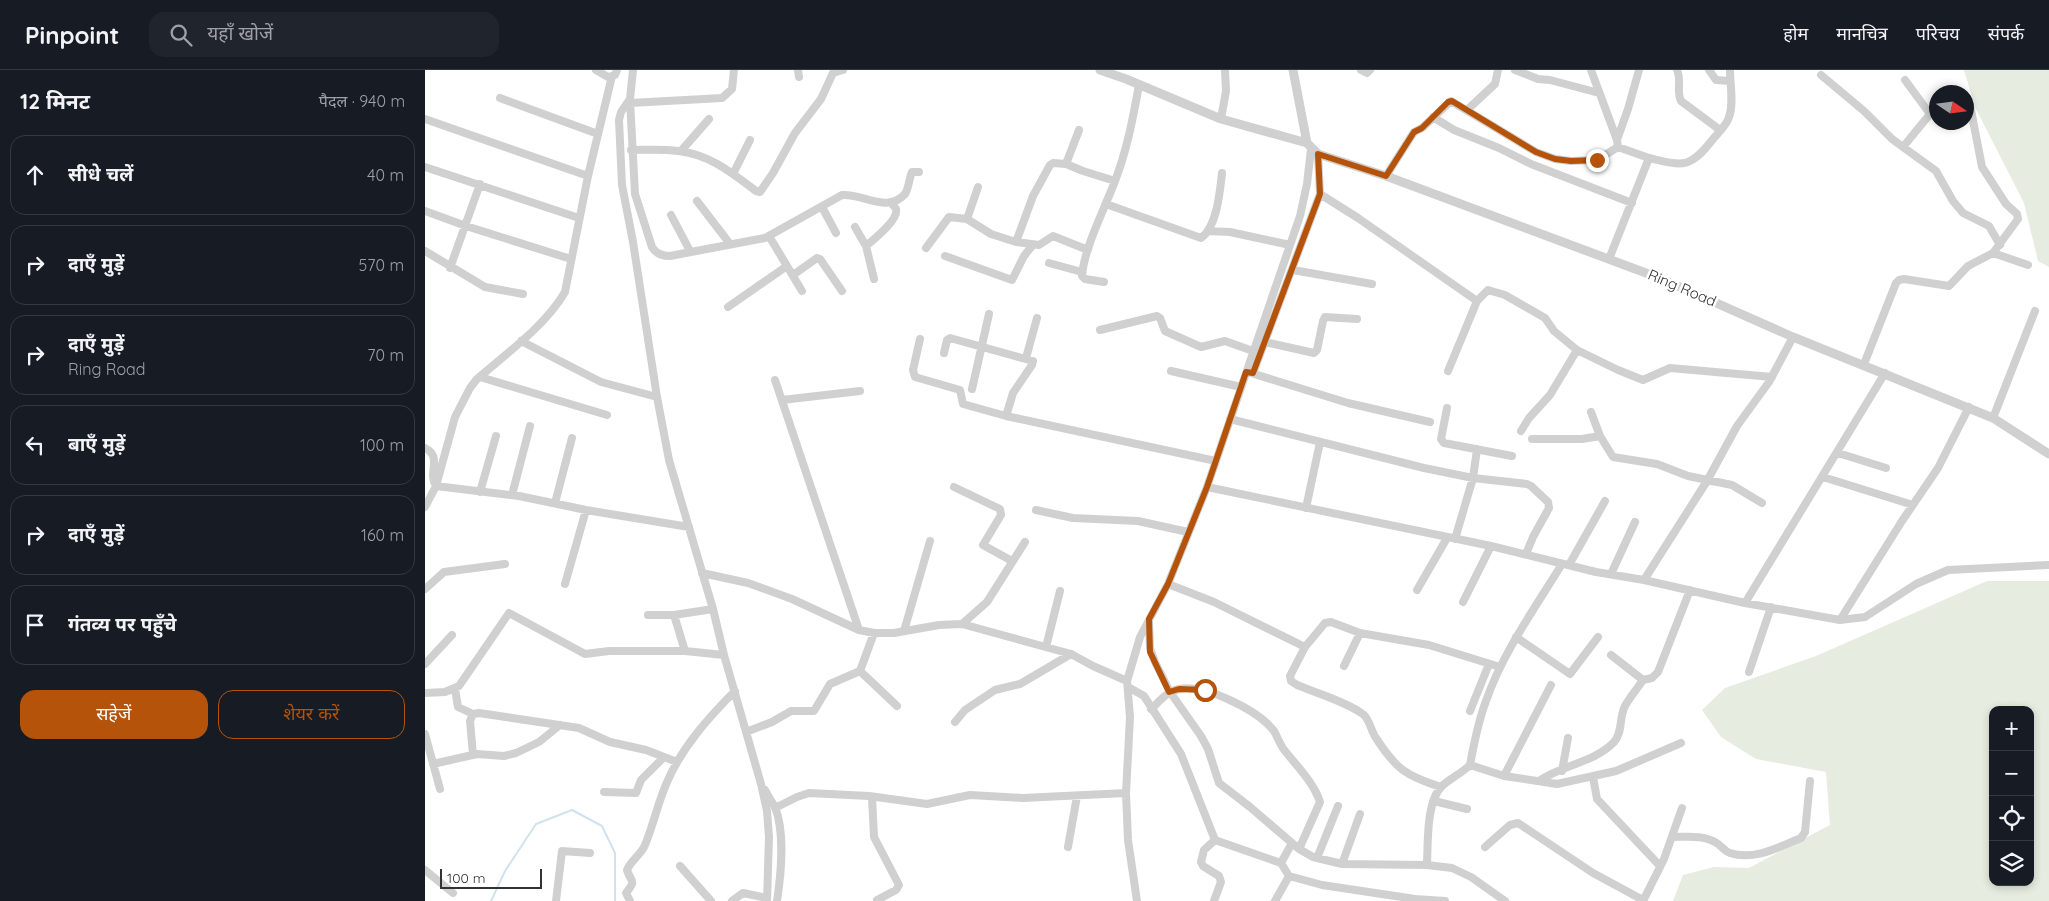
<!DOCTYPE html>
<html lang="hi">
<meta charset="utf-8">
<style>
body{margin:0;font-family:Quicksand,"Noto Sans Devanagari",sans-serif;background:#20242c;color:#f1f3f6}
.controls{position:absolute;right:15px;bottom:15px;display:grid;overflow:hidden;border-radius:10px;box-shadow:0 2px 8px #0003}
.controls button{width:45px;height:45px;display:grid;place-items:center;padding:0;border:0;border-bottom:1px solid #363941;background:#171b24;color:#f1f3f6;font:25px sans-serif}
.compass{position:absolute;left:1504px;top:15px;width:45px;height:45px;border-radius:50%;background:#171b24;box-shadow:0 2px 8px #0003;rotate:103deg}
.scale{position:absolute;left:15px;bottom:12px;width:102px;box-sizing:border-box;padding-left:5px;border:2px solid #333;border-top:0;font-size:14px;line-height:18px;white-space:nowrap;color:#333;-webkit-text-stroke:4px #fff;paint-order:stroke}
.stop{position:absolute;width:15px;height:15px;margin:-11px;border:4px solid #b45309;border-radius:50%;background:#fff}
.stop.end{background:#b45309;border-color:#fff;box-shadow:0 1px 5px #0008}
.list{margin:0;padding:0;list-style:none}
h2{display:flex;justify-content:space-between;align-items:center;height:65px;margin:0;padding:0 20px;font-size:21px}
h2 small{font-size:16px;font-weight:400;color:#9ea1a6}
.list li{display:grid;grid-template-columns:32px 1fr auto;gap:15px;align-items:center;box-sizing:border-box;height:80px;margin:0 10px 10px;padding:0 10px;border:1px solid #363941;border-radius:15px}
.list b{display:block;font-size:19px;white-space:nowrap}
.list p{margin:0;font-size:16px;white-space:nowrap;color:#9ea1a6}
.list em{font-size:16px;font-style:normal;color:#9ea1a6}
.actions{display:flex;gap:10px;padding:15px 20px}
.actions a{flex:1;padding:11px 0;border:1px solid #b45309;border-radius:15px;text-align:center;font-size:18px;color:#b45309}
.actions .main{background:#b45309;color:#fff}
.icon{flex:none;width:28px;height:28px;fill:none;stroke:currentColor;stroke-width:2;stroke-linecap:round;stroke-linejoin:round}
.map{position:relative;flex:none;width:1624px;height:831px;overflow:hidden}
header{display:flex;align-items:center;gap:30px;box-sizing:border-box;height:70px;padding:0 25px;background:#171b24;border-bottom:1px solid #363941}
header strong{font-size:24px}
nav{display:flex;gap:28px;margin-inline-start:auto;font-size:18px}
.search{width:350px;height:45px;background:#20242c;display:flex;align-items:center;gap:12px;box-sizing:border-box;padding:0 18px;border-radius:15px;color:#9ea1a6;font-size:19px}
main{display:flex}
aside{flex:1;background:#171b24}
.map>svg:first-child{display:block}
.green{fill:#e6ecdf;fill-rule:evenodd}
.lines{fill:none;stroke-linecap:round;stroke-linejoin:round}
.stream{stroke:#cfe2ee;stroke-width:2}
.minor{stroke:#d0d0d0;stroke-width:8}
.tertiary{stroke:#d0d0d0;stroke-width:9}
.route{stroke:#b45309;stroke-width:6}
.labels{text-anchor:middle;stroke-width:5;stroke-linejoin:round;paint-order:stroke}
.street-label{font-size:15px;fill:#333;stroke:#fff}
</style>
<header>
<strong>Pinpoint</strong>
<div class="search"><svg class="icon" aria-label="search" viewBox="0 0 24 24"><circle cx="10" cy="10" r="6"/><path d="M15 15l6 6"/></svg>यहाँ खोजें</div>
<nav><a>होम</a><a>मानचित्र</a><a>परिचय</a><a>संपर्क</a></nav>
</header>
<main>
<aside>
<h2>12 मिनट<small>पैदल · 940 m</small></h2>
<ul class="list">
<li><svg class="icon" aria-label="ahead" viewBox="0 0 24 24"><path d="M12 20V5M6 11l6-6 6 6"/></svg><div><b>सीधे चलें</b></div><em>40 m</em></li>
<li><svg class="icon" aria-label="right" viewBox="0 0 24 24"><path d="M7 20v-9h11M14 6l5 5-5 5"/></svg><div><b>दाएँ मुड़ें</b></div><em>570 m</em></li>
<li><svg class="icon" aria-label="right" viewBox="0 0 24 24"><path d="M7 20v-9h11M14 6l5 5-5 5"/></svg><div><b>दाएँ मुड़ें</b><p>Ring Road</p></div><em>70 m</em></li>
<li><svg class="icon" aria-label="left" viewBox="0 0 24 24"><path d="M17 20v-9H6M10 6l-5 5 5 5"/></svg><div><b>बाएँ मुड़ें</b></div><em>100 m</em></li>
<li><svg class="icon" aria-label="right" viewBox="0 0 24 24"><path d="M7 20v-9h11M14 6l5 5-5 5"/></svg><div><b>दाएँ मुड़ें</b></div><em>160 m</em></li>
<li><svg class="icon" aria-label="arrive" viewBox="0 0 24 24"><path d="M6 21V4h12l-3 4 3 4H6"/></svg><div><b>गंतव्य पर पहुँचे</b></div></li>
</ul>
<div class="actions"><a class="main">सहेजें</a><a>शेयर करें</a></div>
</aside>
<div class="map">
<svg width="1624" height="831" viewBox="0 0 1624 831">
<rect width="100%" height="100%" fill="#fff"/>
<path class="green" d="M1539,0H1624V197L1613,191L1599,133L1550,37Z
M1562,511H1624V831H1248L1258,805L1289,797L1324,798L1405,755L1401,702L1331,689L1296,667L1277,640L1300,618L1391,586ZM1568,640H1605V812H1568Z"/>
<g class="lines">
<path class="stream" d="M66,831L80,801L111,754L147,740L177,756L190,783V831"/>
<path class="minor" d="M171,0L183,7L190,5L192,0
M208,0L205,29L196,42L194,50L197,115L208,172L232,327L244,390L288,539L299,585L336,714L342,741L344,767L342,831
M373,0L374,7
M936,0L942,3L945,0
M1090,0L1113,9L1125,10L1174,23
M1166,0L1192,70L1193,77
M1252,0C1257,10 1251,21 1256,31L1295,60
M1284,0L1291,10L1305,11
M1396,5L1439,41L1467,69L1511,101L1528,131L1538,143L1564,156L1575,175
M75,28L173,64
M205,30L210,124L227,177C231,184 237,186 245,186L340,168L417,125C438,123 462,144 480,124C484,118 484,108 487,102H494
M205,33L297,28L307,19L309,0
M1042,40L1070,14L1073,0
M1008,47L1029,60L1074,78L1106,94L1207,133
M0,49L163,106
M796,49L801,21L800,0
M654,60L641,94L658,101L690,111
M1192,70L1203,39L1214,0
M1478,77L1505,44L1480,10
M206,80C222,80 238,79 253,81C284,84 307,103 331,121L335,122L348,103L370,63L396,29L408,3L418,0
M256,81L284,49
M893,84L895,124L933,148L1052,231L1063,220L1080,225L1120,248L1129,261L1152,280L1193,300L1218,310L1245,298L1347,307
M0,97L154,148
M308,104L325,70
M961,106L989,62L997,58L1026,31L1111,82L1130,89L1146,91L1172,90L1193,77L1224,88
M272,131L305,174
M681,134L776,168C792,157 795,121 797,103
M397,137L411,163
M0,141L41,156L146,189
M246,145L265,181
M542,149L553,117
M430,157L441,176
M783,161L805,162L865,175
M344,166L377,221
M591,172L614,175L628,166L663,180
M501,178L524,147L542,149L566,164L591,172L608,126L625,95L628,93L641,94
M0,181L60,217L98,224
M1568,183L1603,195
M520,186L587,210L599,186L607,176
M1184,189L1224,88C1258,96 1265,99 1288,69C1293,63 1302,55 1304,47C1309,34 1305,14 1305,0
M624,193L657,202
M25,198L55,114
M868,200L947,214
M368,205L392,188L395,189L417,221
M449,209L441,176C448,170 474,150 471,139C470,137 468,135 466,133
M679,212L660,209L657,206C659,178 680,138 690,111C702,80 708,48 714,15
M303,237L362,196
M675,260L732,246L735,248L740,261L776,277L800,271L828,281
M495,269L488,300L490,307L535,320L538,334L581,346
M96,271L176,312L232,327
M840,272L889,283L892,280L898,251L900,247L932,249
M519,283L522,270L525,268L608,291L607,295L588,323L581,346L791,391
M601,288L612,248
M1439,294L1471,213L1474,210L1479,209L1524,216L1543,196L1568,183L1593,149L1592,144L1581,134L1557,97L1545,35
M746,301L816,317
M1023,301L1052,231
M823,302L923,333L1005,352
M828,303L895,124
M55,307L182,345
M350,310L434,560
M547,319L564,244
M357,330L435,321
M1022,338L1016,369L1019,373L1087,386
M1166,342L1175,366
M1568,348L1610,241
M805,349L999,398L1048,408L1102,414L1106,416L1123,432L1124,438L1108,467L1101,484
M1096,361L1104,348L1125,325L1152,280
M1107,369H1157L1175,366L1188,387L1232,394L1263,406L1307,415L1337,433
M0,378C18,387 2,403 11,416L94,426L161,440L264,457
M1413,383L1461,398
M1398,407L1488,435
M529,417L575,439L576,445L558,475L587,491
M782,417L1066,476L1171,502L1219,510L1282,411L1312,356L1344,312L1368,267
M55,422L71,366
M87,425L105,356
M130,433L147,368
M0,437L11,416L30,347L45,318L52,309C81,284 121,255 140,222L163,106L187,6
M881,438L895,372
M611,440L648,448L713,451L763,462
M1030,469L1048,408L1052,379
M1137,494C1110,538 1078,582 1061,631C1053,652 1049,673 1045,695L1079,706L1132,714L1191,701L1256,673
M1144,495L1180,431
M277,503L323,513L367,529L434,560L449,563H469L514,555L537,554L646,584L668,596L702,611
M1186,504L1210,452
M1219,510L1320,533L1415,550L1477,451L1513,398L1544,337
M140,514L161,440
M743,514L789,532L880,577
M0,519L19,502L80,494
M992,520L1022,468
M1038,532L1066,476
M1320,533L1460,303
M223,545H249L288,539
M249,545L260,581
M1415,550L1440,547L1491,514L1523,500L1624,495
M724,551L725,578L730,592L745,622L776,666L783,679L794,713L825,737L874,779L888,787L917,794L1002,795L1027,798L1046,807L1080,831
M537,554L562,532L600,472
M479,561L505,471
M449,563L435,601L472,636
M1091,567L1145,604L1173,567
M621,577L635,521
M0,594L27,565
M919,596L935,563
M1324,602L1346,537
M1218,610L1227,608L1233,602L1265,520
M703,617L719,626L756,684L790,770L856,793L864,806L897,815L990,829L993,831
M30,619L33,637L48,644
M0,623L20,622L34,616L84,543L160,584L184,581H260L299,585
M726,639C734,632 742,621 754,619C780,614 833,640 849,661C853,668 855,675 860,681C872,696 889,713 895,732L874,779
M1045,641L1064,594
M530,652L540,640L570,620L595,614L646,584
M321,662L347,652L366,641H389L405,614L435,601
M0,664L15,719
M48,685L45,651L48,644L54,643L154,658L185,672L221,680L252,692
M8,694L52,684L79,686L91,683L114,672L135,655
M1137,701L1143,668
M1079,706L1126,615
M1168,707L1172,729L1235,796
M1114,711C1136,695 1169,693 1189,672C1198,662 1194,647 1200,636C1205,627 1212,619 1218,610L1186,585
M1016,717C981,706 971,699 951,668C946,661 945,651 939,645C925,633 889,622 872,615L866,611L865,606L880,577L900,553L906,552L935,563L1004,575L1075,597
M340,720C343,726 347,732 350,737C360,762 356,805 352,831
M179,722L211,723L216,710L239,687
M447,727L449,767L474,815L471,820L452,830
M1009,731L1042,739
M350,738L372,727L384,723L444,726L502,734L545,725L598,728L701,723
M1248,767C1262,767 1278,765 1290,772C1296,775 1299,781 1305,783C1329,791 1354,777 1376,768L1380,762L1385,711
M643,777L652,726
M1060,777L1085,755L1093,753L1168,803L1218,830
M892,788L913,736
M856,793L867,773
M917,794L935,744
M1002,795C1003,774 1001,731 1017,716C1026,708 1037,703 1045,695
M255,796L286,831
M0,800L28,823
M990,829L1020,831
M131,831L137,781L165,783
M205,831L201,823C212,809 206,813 202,800C206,790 216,785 220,775C229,754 233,731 243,710C258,676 284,647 310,621
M307,831L318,823L342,828
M712,831L703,770L701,723L705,647L702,611L715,567L743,514L782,417L875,146L882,114L886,79
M789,831L796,812L794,806L778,796L776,792L779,780L790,770
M850,831L864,806
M1218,831L1239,789L1257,738"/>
<path class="tertiary" d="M675,0L701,9L796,49L882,73
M868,0L882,73L893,84L961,106L1237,209L1368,267L1568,348L1624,384"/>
</g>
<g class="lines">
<path class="route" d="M780,620L754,619L744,622L725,582L724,549L743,514L782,417L821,302L828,303L895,124L893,84L961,106L989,62L997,58L1023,32L1027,31L1111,82L1130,89L1146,91L1172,90"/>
</g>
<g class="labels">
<g class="street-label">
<text transform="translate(1257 218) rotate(23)" y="5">Ring Road</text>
</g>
</g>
</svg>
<div class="controls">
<button>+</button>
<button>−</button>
<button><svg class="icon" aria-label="locate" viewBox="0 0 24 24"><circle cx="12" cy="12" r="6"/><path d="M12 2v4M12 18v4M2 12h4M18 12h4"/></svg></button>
<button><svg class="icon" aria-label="layers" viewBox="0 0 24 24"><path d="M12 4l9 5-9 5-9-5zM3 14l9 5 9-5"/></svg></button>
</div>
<svg class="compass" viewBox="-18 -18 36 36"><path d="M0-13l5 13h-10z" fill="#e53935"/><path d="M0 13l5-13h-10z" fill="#9ea1a6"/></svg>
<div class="scale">100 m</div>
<div class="stop" style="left:780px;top:620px"></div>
<div class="stop end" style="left:1172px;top:90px"></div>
</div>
</main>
